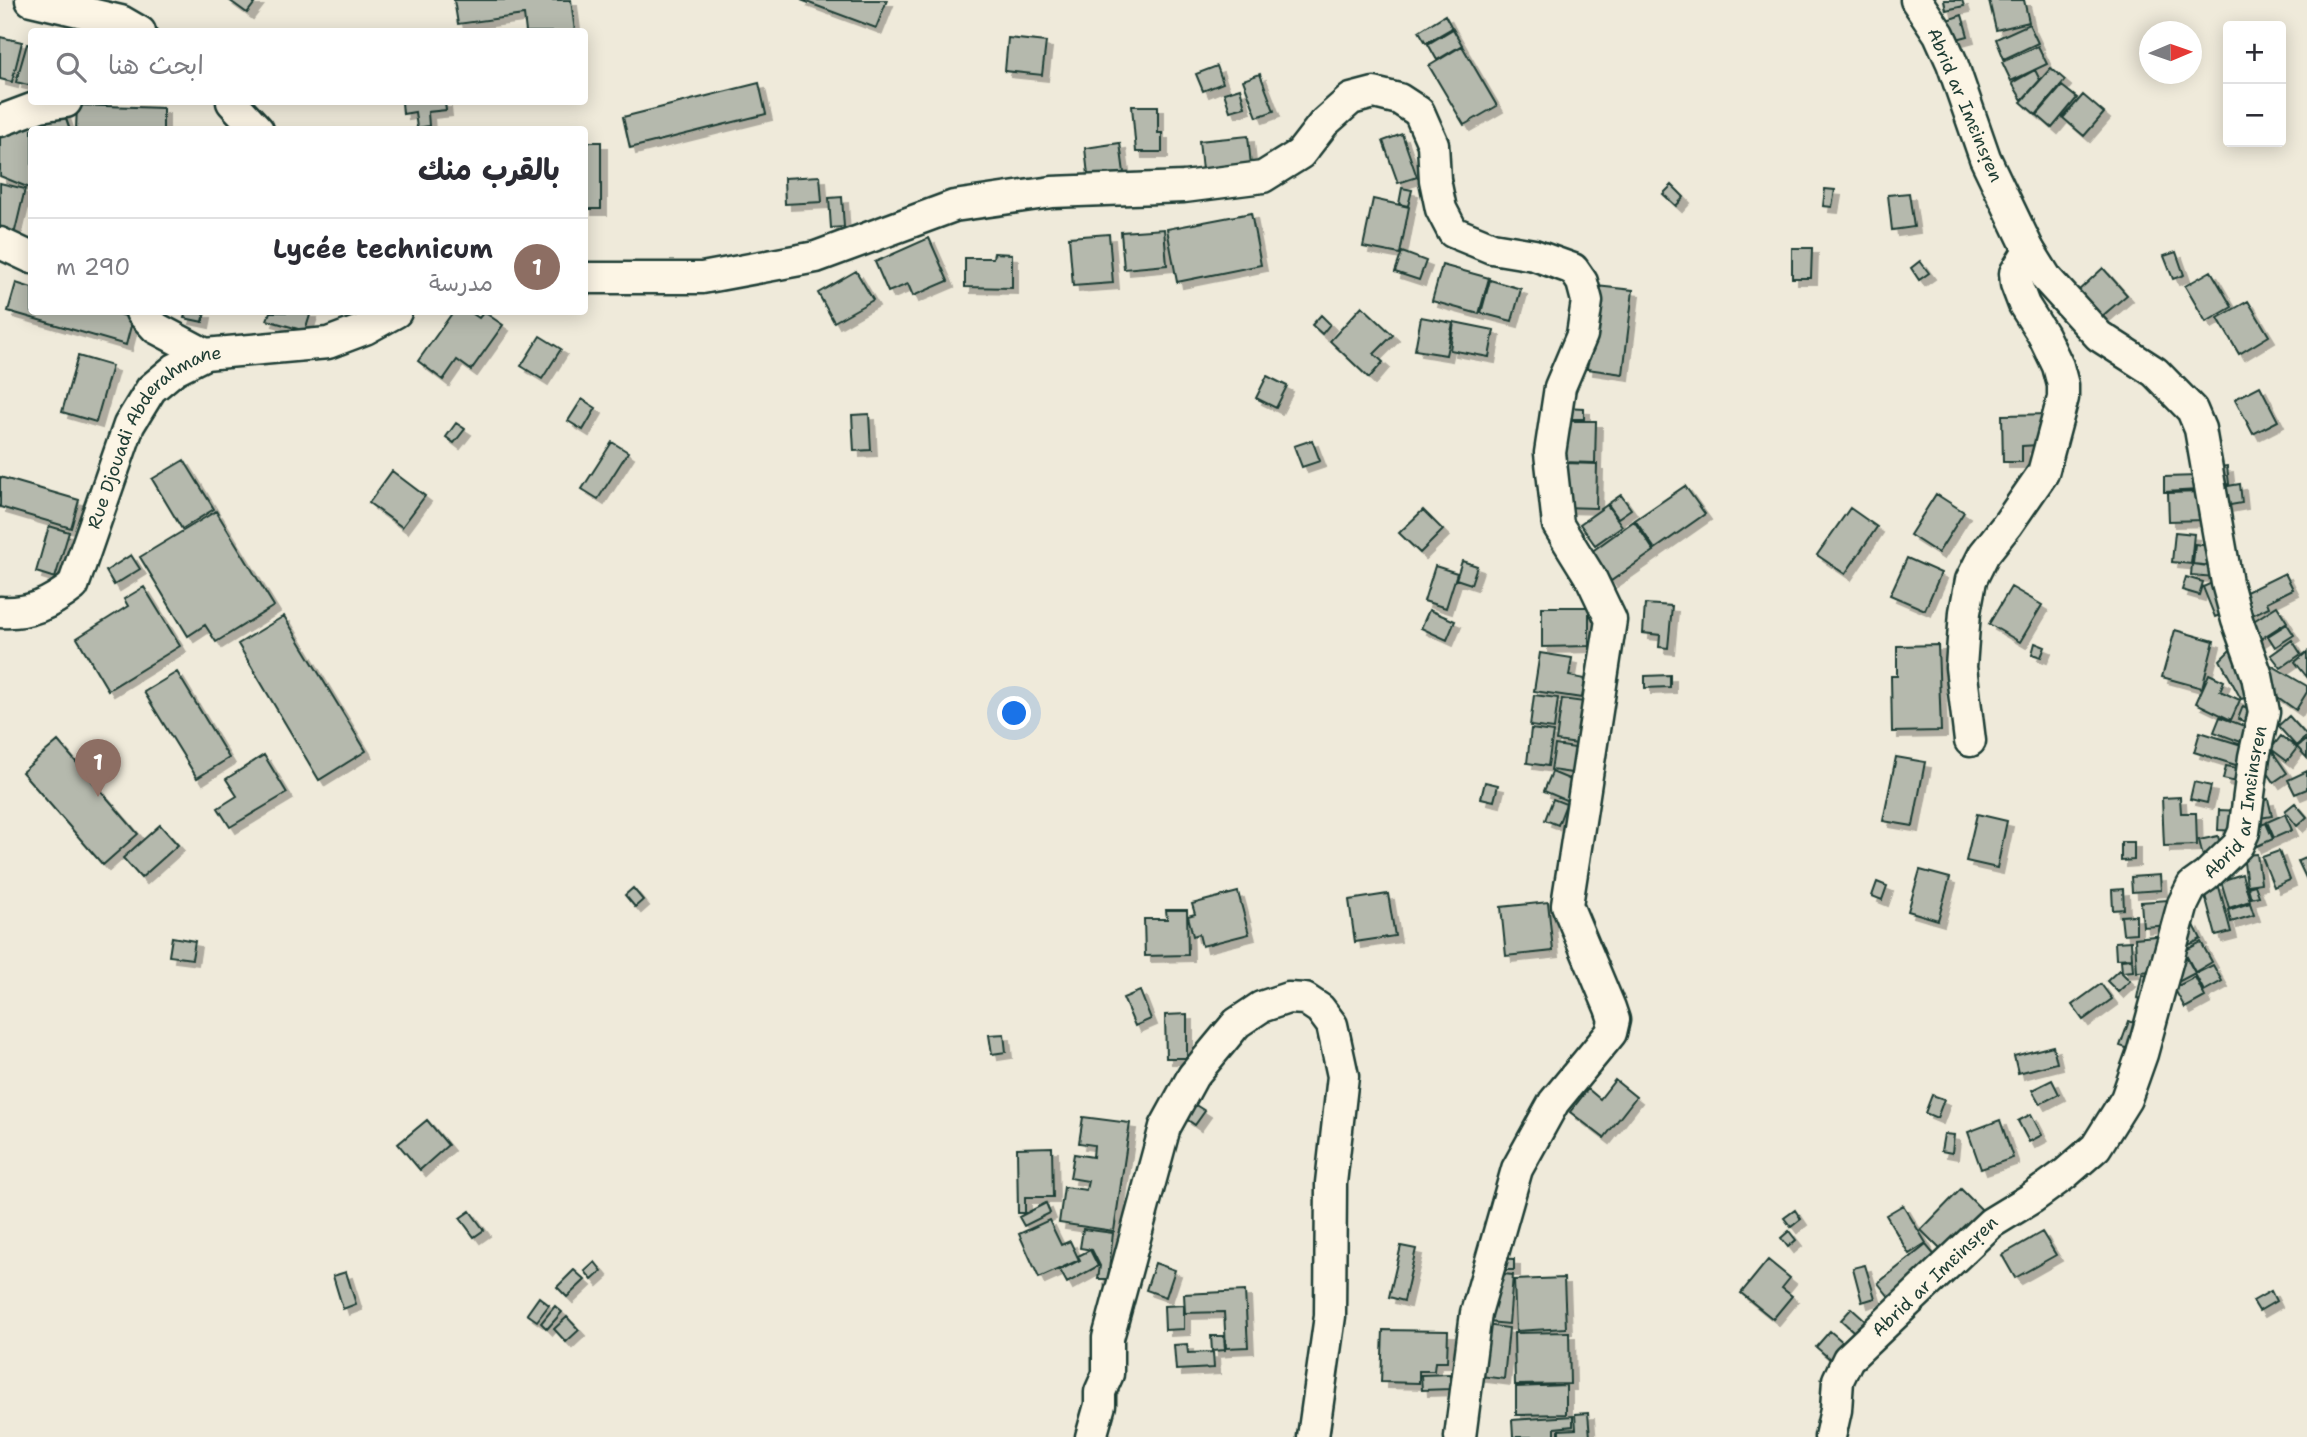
<!DOCTYPE html>
<html lang="ar">
<meta charset="utf-8">
<style>
body{margin:0;font-family:"Shantell Sans","Playpen Sans Arabic",sans-serif;background:#f2f2f3;color:#2b2b33;direction:rtl}
.controls{position:absolute;right:21px;top:21px;display:grid;overflow:hidden;border-radius:7px;box-shadow:0 4px 18px #0003}
.controls button{width:63px;height:63px;display:grid;place-items:center;padding:0;border:0;border-bottom:2px solid #e1e1e2;background:#fff;color:#2b2b33;font:35px sans-serif}
.compass{position:absolute;left:2139px;top:21px;width:63px;height:63px;border-radius:50%;background:#fff;box-shadow:0 4px 18px #0003;rotate:88deg}
.you{position:absolute;left:1015px;top:714px;width:24px;height:24px;margin:-18px;border:5px solid #fff;border-radius:50%;background:#1a73e8;box-shadow:0 0 0 10px #1a73e833}
.badge{display:grid;place-items:center;width:46px;height:46px;border-radius:50%;background:#1a73e8;color:#fff;font-size:23px;font-weight:700}
.pin{position:absolute;translate:-50% -58px;filter:drop-shadow(0 2px 4px #0008)}
.pin::after{content:'';position:absolute;top:37px;width:24px;height:21px;background:inherit;clip-path:polygon(0 0,100% 0,50% 100%)}
.list{margin:0;padding:0;list-style:none}
h2{display:flex;justify-content:space-between;align-items:center;height:91px;margin:0;padding:0 28px;font-size:30px}
h2 small{font-size:23px;font-weight:400;color:#7c7c81}
.list li{display:grid;grid-template-columns:46px 1fr auto;gap:21px;align-items:center;box-sizing:border-box;height:98px;padding:0 28px;border-top:2px solid #e1e1e2}
.list b{display:block;font-size:26px;white-space:nowrap}
.list p{margin:0;font-size:23px;white-space:nowrap;color:#7c7c81}
.list em{font-size:23px;font-style:normal;color:#7c7c81}
.icon{flex:none;width:38px;height:38px;fill:none;stroke:currentColor;stroke-width:2;stroke-linecap:round;stroke-linejoin:round}
.map{position:relative;flex:none;width:2307px;height:1437px;overflow:hidden;direction:ltr}
.search{position:absolute;background:#fff;box-shadow:0 4px 18px #0003;left:28px;top:28px;width:560px;height:77px;display:flex;align-items:center;gap:18px;box-sizing:border-box;padding:0 24px;border-radius:7px;color:#7c7c81;font-size:26px}
.panel{position:absolute;background:#fff;box-shadow:0 4px 18px #0003;left:28px;top:126px;width:560px;height:189px;border-radius:7px;direction:rtl}
.map>svg:first-child{display:block}
.building{fill:#b5b9ad;stroke:#1f3d34;stroke-width:2;filter:url(#shadow)}
.lines{fill:none;stroke-linecap:round;stroke-linejoin:round}
.minor-casing{stroke:#1f3d34;stroke-width:35}
.minor{stroke:#fcf5e5;stroke-width:30}
.labels{text-anchor:middle;stroke-width:5;stroke-linejoin:round;paint-order:stroke}
.street-label{font-size:18px;fill:#1f3d34;stroke:#fcf5e5}
</style>
<div class="map">
<svg width="2307" height="1437" viewBox="0 0 2307 1437">
<defs>
<filter id="shadow"><feDropShadow dx="6" dy="6" stdDeviation="0" flood-color="#0004"/></filter>
</defs>
<rect width="100%" height="100%" fill="#efeada"/>
<filter id="ink" filterUnits="userSpaceOnUse"><feTurbulence type="fractalNoise" baseFrequency=".0143" numOctaves="2"/><feDisplacementMap in="SourceGraphic" scale="14" xChannelSelector="R" yChannelSelector="G"/><feConvolveMatrix kernelMatrix="1 2 1 2 8 2 1 2 1" color-interpolation-filters="sRGB"/></filter>
<g filter="url(#ink)">
<path class="building" d="M229,0H257L247,13Z
M454,0H571L575,32H526L524,15L458,24Z
M801,0H887L876,28Z
M1944,0H1962L1964,6L1946,10Z
M1989,0H2024L2029,22L1996,30Z
M1445,15L1452,28L1426,43L1419,31Z
M1962,15L1968,36L1953,40L1947,20Z
M2029,24L2038,43L2004,59L1996,39Z
M1453,29L1462,45L1437,60L1428,44Z
M0,37L22,42L12,82L0,79Z
M1008,38L1046,42L1042,75L1005,71Z
M27,44L32,45V86L16,82Z
M1462,46L1497,106L1464,125L1429,66Z
M2038,46L2047,64L2011,81L2002,62Z
M1217,66L1223,83L1203,91L1196,74Z
M2051,68L2065,80L2036,115L2021,102Z
M2035,70L2040,80L2022,100L2012,83Z
M1260,74L1274,111L1257,117L1243,80Z
M759,83L766,114L630,148L623,117Z
M2062,86L2077,98L2052,128L2037,115Z
M1240,88L1245,107L1230,111L1224,93Z
M2083,95L2104,113L2084,136L2063,118Z
M402,102H445L446,110L428,112L429,126L417,128L415,112L403,114Z
M77,105L163,108V130H76Z
M1132,106H1158V133H1162V152H1136Z
M62,107L70,130H32V189L0,176V129Z
M1402,134L1417,177L1398,183L1383,141Z
M1248,136L1252,175L1203,180L1199,141Z
M586,142H601V209H586Z
M1120,143L1125,180L1089,184L1085,148Z
M820,176L822,202L785,204L784,178Z
M0,183L25,189L14,235L0,232Z
M1672,185L1684,197L1676,206L1663,194Z
M1402,188L1412,190L1408,206L1399,204Z
M1825,189L1835,190L1832,207L1823,206Z
M1909,193L1914,227L1892,230L1888,195Z
M842,197L844,227L831,228L829,198Z
M1373,199L1409,207L1400,254L1363,247Z
M1251,213L1261,265L1177,282L1167,229Z
M1164,229L1167,265L1124,269L1121,232Z
M1109,234L1113,283L1073,286L1069,237Z
M929,238L948,281L913,296L908,284L888,292L875,262Z
M1792,248H1812L1811,278H1792Z
M1402,252L1426,261L1419,280L1395,272Z
M2176,252L2184,275L2173,279L2164,256Z
M994,253L1012,254V288L965,287V258H993Z
M1920,261L1929,273L1919,280L1911,268Z
M1442,265L1489,278L1479,314L1432,301Z
M2103,268L2127,295L2101,317L2078,291Z
M856,271L873,300L834,322L818,293Z
M2211,271L2232,307L2206,322L2185,286Z
M1490,280L1521,289L1512,321L1481,313Z
M16,283L32,288V312H111L133,318L126,345L8,311Z
M1596,286L1633,290L1623,374L1587,369Z
M2248,301L2269,336L2239,354L2218,318Z
M1362,306L1393,335L1374,354L1383,362L1369,378L1330,341Z
M186,312H205L203,322L184,318Z
M270,312H311L305,331L267,320Z
M453,312H470L479,318L484,312L503,325L471,370L457,360L443,380L418,361Z
M1321,315L1330,324L1322,334L1312,325Z
M1421,317L1453,323L1446,355L1415,350Z
M1454,322L1494,330L1489,357L1450,350Z
M540,336L561,349L542,379L521,366Z
M78,356L112,366L96,422L62,412Z
M1267,376L1287,386L1276,408L1256,398Z
M2260,386L2278,421L2253,434L2235,399Z
M582,399L596,408L583,430L568,421Z
M1563,407L1584,408V419H1563Z
M869,414L871,450L854,451L852,415Z
M2049,414L2039,445L2022,446V462H2003L2002,415Z
M1564,421H1596L1595,463L1563,462Z
M456,423L465,429L454,443L446,437Z
M1312,440L1320,461L1302,467L1294,446Z
M612,442L628,452L598,499L582,489Z
M184,460L214,509L182,529L152,479Z
M1564,463L1597,464L1596,508L1562,507Z
M2227,466L2229,484L2214,487L2210,468Z
M392,471L425,496L402,527L369,503Z
M2198,476L2199,490L2164,492V477Z
M0,477L79,500L71,528L0,507Z
M2240,484L2242,503L2219,507L2216,488Z
M1685,486L1705,514L1655,549L1635,520Z
M2203,492L2204,520L2169,521L2168,493Z
M1936,494L1964,512L1938,553L1910,535Z
M1621,495L1631,509L1618,518L1608,504Z
M1607,505L1622,526L1595,545L1580,524Z
M1850,508L1877,527L1845,574L1817,555Z
M1423,510L1443,530L1420,553L1399,533Z
M216,511L274,606L216,642L205,625L188,636L140,557Z
M1634,521L1654,551L1611,581L1591,552Z
M49,526L69,532L55,578L36,572Z
M2175,532L2194,534L2191,564L2172,562Z
M2195,544L2216,547L2214,566L2193,564Z
M131,555L140,569L114,585L106,571Z
M1907,558L1941,573L1925,610L1890,595Z
M1462,561L1477,566L1471,584L1456,579Z
M2192,564L2216,567L2215,577L2191,575Z
M1435,566L1457,573L1446,608L1424,601Z
M2285,573L2293,589L2267,602L2269,607L2246,618L2236,597Z
M2186,577L2203,582L2199,595L2182,590Z
M2216,581L2228,612L2215,617L2203,587Z
M144,587L180,646L108,690L77,638L128,606L124,599Z
M2011,587L2042,605L2020,642L1989,624Z
M1645,604L1672,606L1668,648L1659,647L1660,635L1643,633Z
M2277,606L2287,622L2259,640L2249,624Z
M1542,607H1589V646L1542,647Z
M1429,610L1455,621L1447,640L1421,628Z
M284,616L366,751L319,780L238,644Z
M2287,624L2294,635L2275,647L2268,636Z
M2175,630L2214,641L2202,688L2162,677Z
M2292,640L2301,654L2281,668L2271,655Z
M2238,642L2256,695L2241,699L2220,660Z
M2035,643L2045,647L2041,657L2032,654Z
M1938,645L1941,731L1892,732L1891,676H1897V646Z
M2307,652V677L2295,662Z
M1540,653L1572,658L1569,676L1585,679L1582,698L1534,691Z
M2257,657L2307,686V692L2296,710L2265,688Z
M177,672L229,758L197,778L144,692Z
M2209,674L2224,681L2220,691L2240,700L2231,720L2196,703Z
M1670,675V687L1645,688V676Z
M1534,695L1558,698L1554,729L1530,726Z
M1562,699L1584,702L1578,744L1556,741Z
M2243,706L2258,713L2253,725L2238,719Z
M2289,716L2307,736L2296,746L2278,726Z
M2220,717L2255,730L2249,745L2214,732Z
M1531,729L1553,732L1548,766L1527,763Z
M2200,732L2248,747L2242,767L2194,752Z
M2281,736L2297,748L2287,761L2271,749Z
M2307,739V758L2297,747Z
M58,741L138,834L103,865L22,772Z
M1555,745L1575,748L1572,773L1551,770Z
M2272,751L2287,773L2274,782L2259,760Z
M264,755L287,793L230,827L218,808L237,796L226,779Z
M1896,757L1925,762L1913,826L1883,821Z
M2226,766L2248,770L2245,784L2223,779Z
M2307,771V789L2295,794L2288,780Z
M1552,772L1576,782L1568,801L1544,791Z
M1485,782L1498,785L1494,801L1481,798Z
M2194,782L2211,786L2207,803L2190,799Z
M2180,797L2181,813H2196L2197,845L2164,846L2162,798Z
M1553,799L1566,804L1558,825L1545,820Z
M2268,799L2272,816L2254,819L2250,802Z
M2295,803L2307,817L2297,826L2285,811Z
M2219,810L2241,811L2240,831L2218,830Z
M1977,814L2007,821L1997,868L1966,861Z
M2285,814L2292,830L2274,838L2267,822Z
M2266,823L2273,839L2255,847L2248,830Z
M160,825L178,845L141,878L123,858Z
M2218,836L2223,856L2204,861L2199,840Z
M2121,842H2134V860L2121,861Z
M2279,851L2290,880L2274,887L2262,857Z
M2257,854L2261,883L2247,885L2243,855Z
M2307,857V880L2298,861Z
M1920,870L1950,878L1938,920L1908,911Z
M2242,874L2250,901L2229,908L2221,881Z
M2160,875L2161,890L2132,892L2131,877Z
M1877,882L1887,886L1882,900L1872,896Z
M2218,883L2231,932L2216,936L2203,888Z
M2255,885L2259,896L2251,898L2248,887Z
M633,888L643,900L635,907L625,895Z
M2123,889L2124,909L2113,910L2112,890Z
M1238,892L1249,934L1202,946L1199,934L1193,936L1188,916L1195,914L1192,904Z
M1388,894L1395,936L1355,942L1349,900Z
M2168,900L2171,925L2143,927L2141,902Z
M1548,902L1553,951L1506,956L1501,907Z
M2250,903L2254,915L2231,922L2228,910Z
M1166,910H1187L1188,955L1145,956L1144,919H1167Z
M2136,915V933L2123,934L2121,916Z
M2193,923L2201,939L2185,947Z
M2166,935L2156,971L2137,972L2135,938Z
M172,937L195,941L192,959L169,956Z
M2131,941L2132,958L2116,959L2115,942Z
M2201,942L2212,962L2195,972L2184,951Z
M2184,953L2195,973L2180,981L2168,979Z
M2132,959L2133,971L2122,972L2121,960Z
M2213,965L2222,981L2204,991L2195,974Z
M2119,970L2130,981L2118,992L2107,981Z
M2142,974L2155,976L2150,1001L2137,998Z
M2195,977L2205,997L2185,1008L2174,988Z
M2101,984L2112,999L2083,1020L2072,1005Z
M1140,991L1151,1019L1135,1026L1123,998Z
M1187,1014V1058H1166L1165,1015Z
M2129,1021L2140,1025L2132,1050L2120,1046Z
M1004,1034L1006,1052L992,1054L989,1035Z
M2053,1046L2057,1063L2018,1073L2014,1056Z
M1615,1080L1636,1097L1604,1138L1570,1112L1588,1089L1600,1099Z
M2052,1080L2059,1094L2040,1104L2032,1090Z
M1932,1095L1944,1099L1937,1118L1925,1113Z
M1194,1104L1205,1111L1195,1125L1185,1118Z
M2031,1114L2042,1135L2029,1142L2018,1121Z
M1083,1117L1130,1123L1114,1231L1059,1223L1064,1187L1086,1190L1088,1181L1070,1178L1074,1154L1093,1157L1094,1145L1079,1143Z
M427,1120L448,1145L420,1170L398,1144Z
M2000,1120L2013,1158L1981,1169L1968,1132Z
M1944,1134L1954,1135L1952,1153L1941,1151Z
M1052,1147L1053,1197H1025V1213H1018L1017,1148Z
M1961,1189L1987,1215L1947,1256L1921,1230Z
M1046,1203L1050,1213L1024,1226L1019,1217Z
M1903,1205L1926,1243L1909,1254L1886,1215Z
M1795,1210L1801,1219L1791,1227L1784,1218Z
M470,1211L484,1230L474,1237L460,1218Z
M1049,1220L1061,1245L1070,1241L1079,1260L1039,1278L1019,1234Z
M1083,1229L1113,1233L1108,1279H1098L1100,1266L1092,1250L1080,1248Z
M1789,1231L1796,1240L1788,1247L1781,1238Z
M2042,1232L2056,1255L2015,1278L2002,1255Z
M1926,1245L1942,1264L1894,1303L1878,1283Z
M1401,1246L1416,1249L1404,1301L1389,1297Z
M1090,1250L1098,1266L1067,1283L1060,1270L1080,1260L1078,1256Z
M1494,1258L1514,1259V1270H1494Z
M1768,1260L1790,1278L1782,1288L1792,1296L1773,1319L1741,1293Z
M595,1262L602,1271L592,1280L585,1271Z
M1155,1263L1175,1270L1166,1297L1146,1290Z
M1865,1265L1875,1298L1862,1302L1853,1268Z
M574,1270L585,1280L567,1297L557,1287Z
M346,1272L356,1304L343,1309L333,1276Z
M1493,1273L1513,1275L1509,1324L1488,1322Z
M1564,1278L1566,1328L1516,1331L1514,1280Z
M1245,1291L1248,1347L1226,1348L1224,1312L1185,1313L1184,1294Z
M2271,1291L2276,1301L2259,1311L2253,1301Z
M539,1297L549,1305L537,1321L527,1314Z
M1184,1305V1329L1165,1330L1164,1306Z
M555,1306L562,1312L547,1329L541,1323Z
M1852,1308L1873,1327L1862,1339L1841,1320Z
M567,1317L579,1330L566,1342L554,1329Z
M1485,1325L1509,1328L1504,1379L1480,1376Z
M1383,1330L1448,1331L1447,1362H1435L1434,1371H1419V1383L1381,1382Z
M1830,1331L1851,1349L1837,1365L1816,1347Z
M1569,1332L1570,1384L1515,1385L1514,1333Z
M1211,1336H1224L1225,1350L1212,1351Z
M1187,1344L1188,1353L1213,1352L1214,1368L1176,1370L1174,1345Z
M1451,1374V1389L1422,1390L1421,1375Z
M1566,1385V1414L1516,1415V1387Z
M1588,1413L1590,1437H1559V1430L1576,1429L1575,1414Z
M1573,1416V1426L1555,1428V1437H1513L1512,1420Z"/>
<g class="lines">
<defs>
<g id="minor">
<path d="M31,0L121,21L140,32"/>
<path d="M232,102L258,130"/>
<path d="M0,121L40,106L66,102"/>
<path d="M0,243L32,258"/>
<path d="M584,278H702L816,257L954,206L1052,192L1184,187L1263,177L1300,154L1324,123L1351,99L1374,93L1399,99L1419,112L1433,144L1435,180L1441,209L1453,232L1492,248L1534,255L1573,269L1582,282L1587,301L1582,335L1560,387L1550,453L1558,525L1592,580L1611,620L1567,905L1610,1008L1614,1020L1611,1033L1554,1102L1517,1169L1476,1313L1460,1437"/>
<path d="M141,312L156,328L205,354"/>
<path id="s1" d="M0,612C29,614 50,604 73,586L129,425L151,389L175,369L205,354L328,343L365,329L396,312"/>
<path d="M1970,741L1961,667L1965,612L1971,580L1984,554L2007,525L2043,473L2063,398V385L2058,366L2043,335L2024,305L2016,284L2015,273L2029,250"/>
<path d="M1091,1437L1100,1405V1392L1108,1374V1338L1165,1127L1193,1076L1237,1023L1261,1007L1288,998L1305,999L1320,1009L1332,1025L1343,1076L1331,1183L1330,1316L1313,1437"/>
<path id="s2" d="M1830,1437L1836,1410L1838,1380L1848,1359L1991,1223L2032,1198L2065,1174L2096,1147L2126,1099L2142,1054L2183,904L2192,886L2206,876L2238,845L2244,832L2254,757L2264,712L2257,676L2237,620L2227,583L2200,429L2192,410L2155,372L2099,336L2047,279L2029,250L1985,158L1952,63L1939,34L1916,0"/>
</g>
</defs>
<use href="#minor" class="minor-casing"/>
<use href="#minor" class="minor"/>
</g>
</g>
<g class="labels">
<g class="street-label">
<text transform="translate(1965 105) rotate(67)" y="6">Abrid ar Imɛinsṛen</text>
<text dy="6" stroke="none"><textPath href="#s1" startOffset="257">Rue Djouadi Abderahmane</textPath></text>
<text dy="6" stroke="none"><textPath href="#s2" startOffset="789">Abrid ar Imɛinsṛen</textPath></text>
<text dy="6" stroke="none"><textPath href="#s2" startOffset="201">Abrid ar Imɛinsṛen</textPath></text>
</g>
</g>
</svg>
<div class="controls">
<button>+</button>
<button>−</button>
</div>
<svg class="compass" viewBox="-18 -18 36 36"><path d="M0-13l5 13h-10z" fill="#e53935"/><path d="M0 13l5-13h-10z" fill="#7c7c81"/></svg>
<div class="you"></div>
<div class="pin badge" style="left:98px;top:797px;background:#8d6e63">1</div>
<div class="search"><svg class="icon" aria-label="search" viewBox="0 0 24 24"><circle cx="10" cy="10" r="6"/><path d="M15 15l6 6"/></svg>ابحث هنا</div>
<section class="panel">
<h2>بالقرب منك<small></small></h2>
<ul class="list">
<li><span class="badge" style="background:#8d6e63">1</span><div><b>Lycée technicum</b><p>مدرسة</p></div><em>290 m</em></li>
</ul>
</section>
</div>
